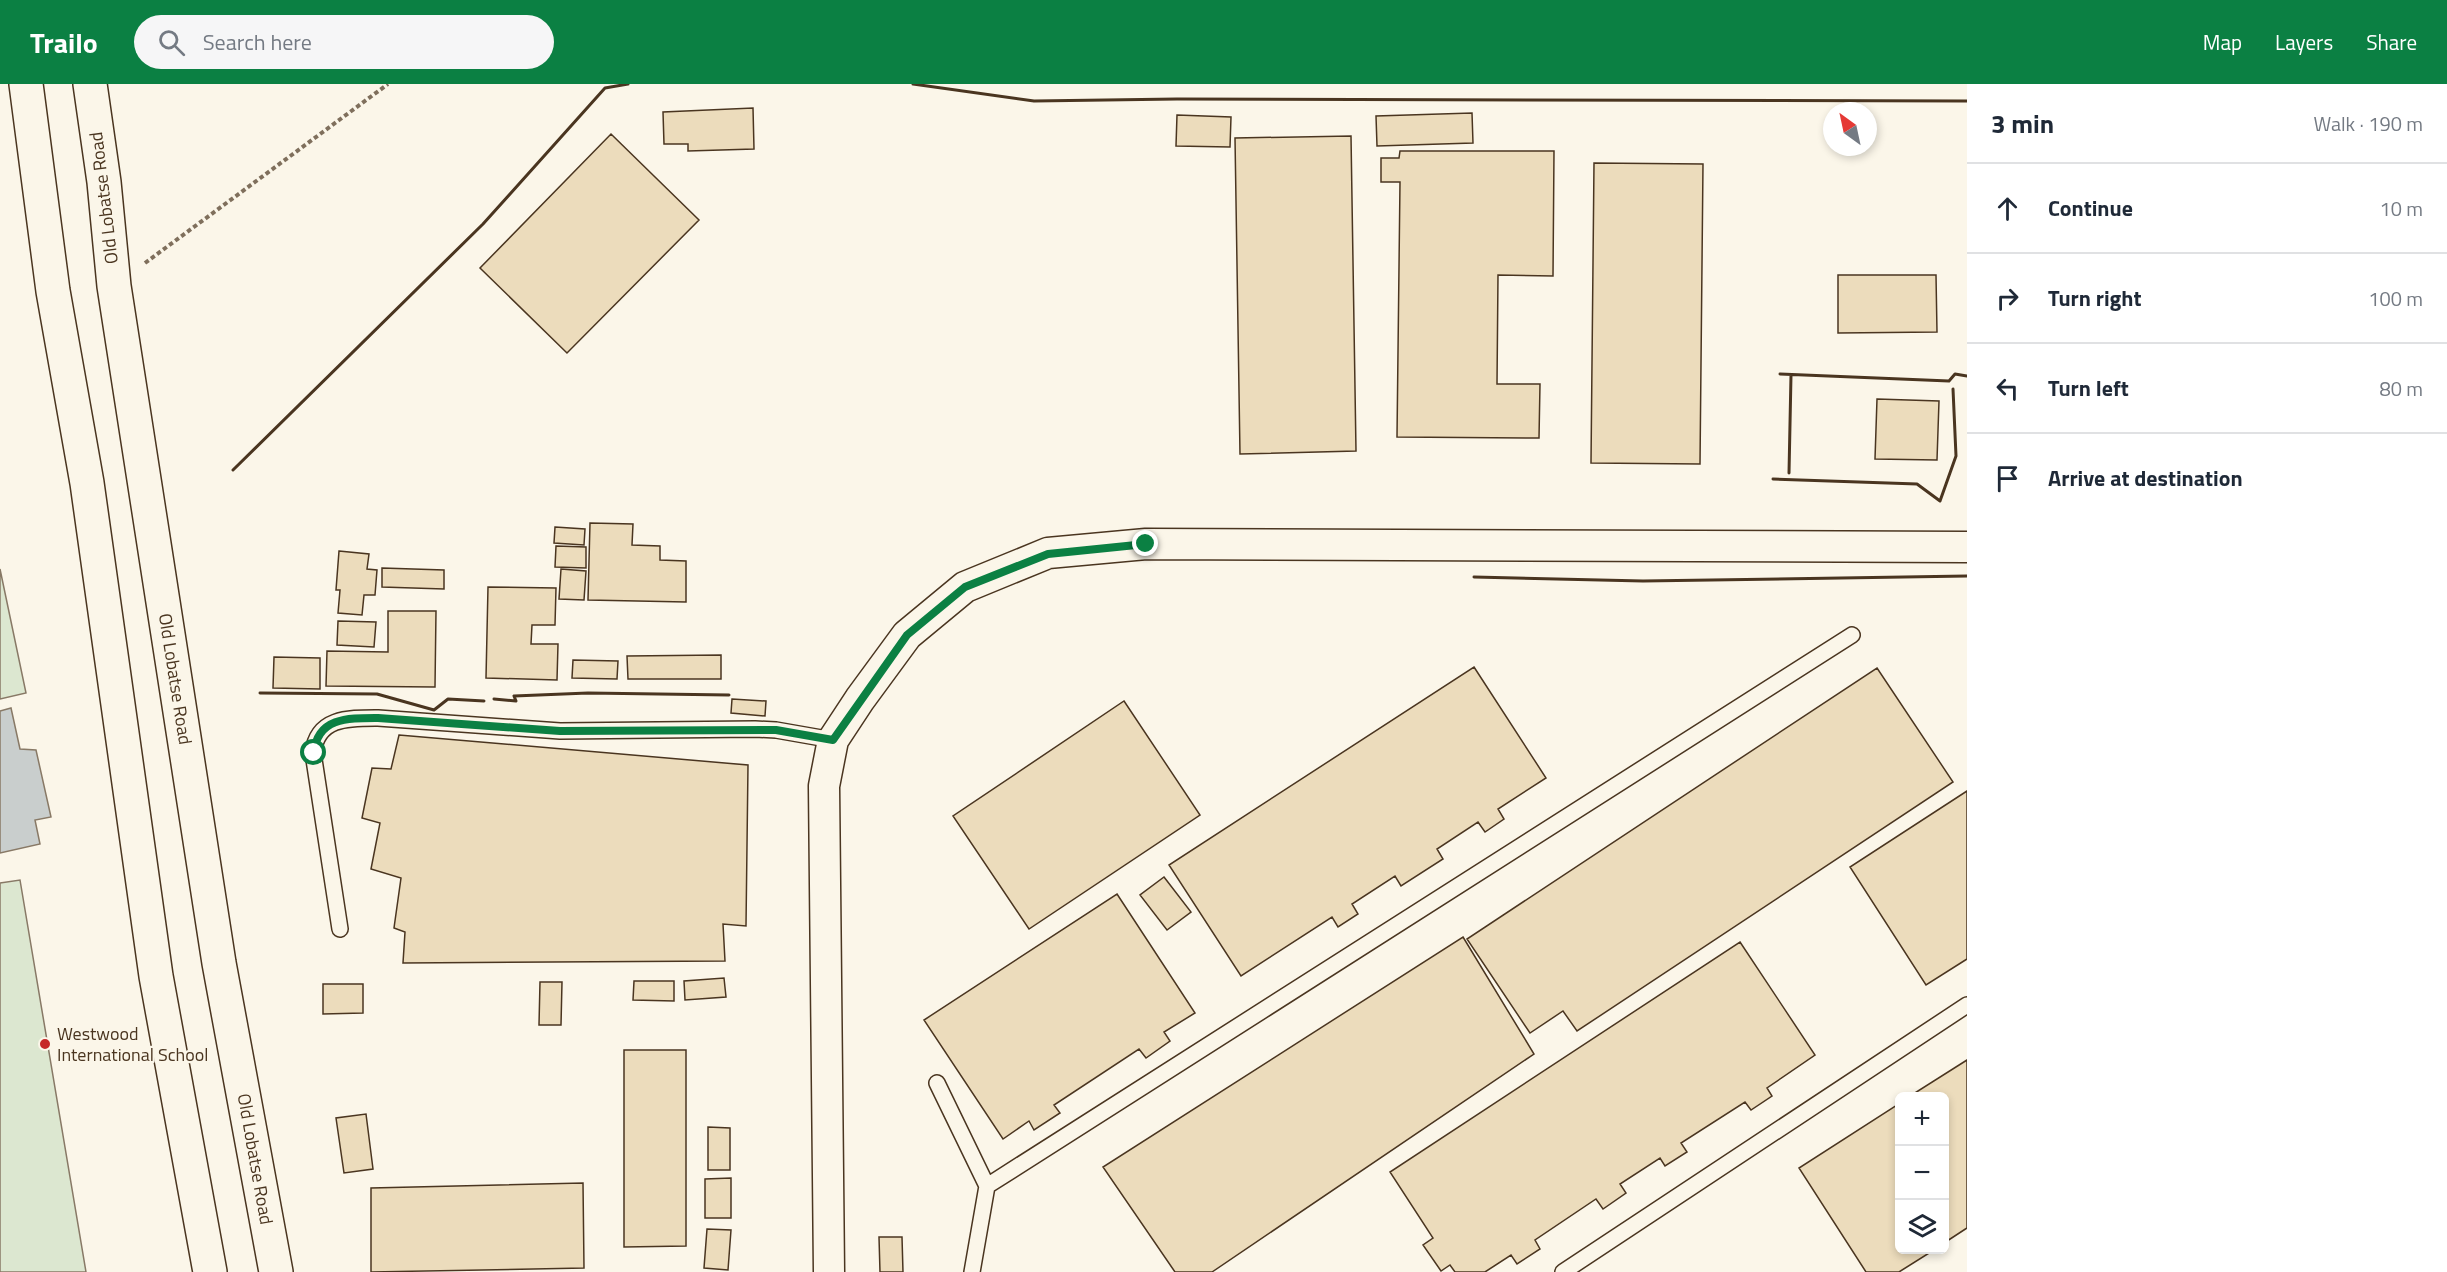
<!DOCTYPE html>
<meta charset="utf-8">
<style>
body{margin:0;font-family:"Titillium Web",sans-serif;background:#f6f6f7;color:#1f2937}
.controls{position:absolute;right:18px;bottom:18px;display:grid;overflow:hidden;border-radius:9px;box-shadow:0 3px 9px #0003}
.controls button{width:54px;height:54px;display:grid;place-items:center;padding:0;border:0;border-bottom:2px solid #e0e1e3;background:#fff;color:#1f2937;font:30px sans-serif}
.compass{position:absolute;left:1823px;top:18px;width:54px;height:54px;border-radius:50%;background:#fff;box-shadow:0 3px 9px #0003;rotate:327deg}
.stop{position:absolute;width:18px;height:18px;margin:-14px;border:4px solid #0b8043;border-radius:50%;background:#fff}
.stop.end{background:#0b8043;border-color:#fff;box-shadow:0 2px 6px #0008}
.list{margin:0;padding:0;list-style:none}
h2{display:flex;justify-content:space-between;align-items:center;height:78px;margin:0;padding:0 24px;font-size:26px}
h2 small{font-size:20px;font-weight:400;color:#747a83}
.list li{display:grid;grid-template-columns:39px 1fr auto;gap:18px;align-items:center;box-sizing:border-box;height:90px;padding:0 24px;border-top:2px solid #e0e1e3}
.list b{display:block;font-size:22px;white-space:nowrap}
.list em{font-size:20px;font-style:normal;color:#747a83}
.icon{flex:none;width:33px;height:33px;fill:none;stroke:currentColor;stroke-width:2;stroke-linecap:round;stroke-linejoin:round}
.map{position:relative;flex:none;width:1967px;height:1188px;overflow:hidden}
header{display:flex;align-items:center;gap:36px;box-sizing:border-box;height:84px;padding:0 30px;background:#0b8043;color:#fff}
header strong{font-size:28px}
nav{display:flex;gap:33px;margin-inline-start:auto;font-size:21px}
.search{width:420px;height:54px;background:#f6f6f7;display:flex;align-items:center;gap:15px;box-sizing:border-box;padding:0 21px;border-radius:33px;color:#747a83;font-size:22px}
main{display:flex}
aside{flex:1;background:#fff}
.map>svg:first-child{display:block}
.green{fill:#dce7d0;stroke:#887966;stroke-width:1.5}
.water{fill:#c9cecd;stroke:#887966;stroke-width:1.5}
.building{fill:#ecdcbc;stroke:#4a3520;stroke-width:1.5}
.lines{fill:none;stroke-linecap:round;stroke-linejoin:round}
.lane-casing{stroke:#4a3520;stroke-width:18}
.street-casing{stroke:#4a3520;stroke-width:33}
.primary-casing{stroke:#4a3520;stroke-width:36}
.path{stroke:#7f6f5c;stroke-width:4;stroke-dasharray:4.5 3;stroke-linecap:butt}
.lane{stroke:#fbf6e9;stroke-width:15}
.street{stroke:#fbf6e9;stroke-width:30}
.primary{stroke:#fbf6e9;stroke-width:33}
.wall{stroke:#4a3520;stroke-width:3}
.route{stroke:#0b8043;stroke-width:8}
.poi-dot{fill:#c62828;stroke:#fbf6e9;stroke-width:2}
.labels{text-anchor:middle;stroke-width:4.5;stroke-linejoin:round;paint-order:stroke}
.street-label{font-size:18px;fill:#4a3520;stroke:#fbf6e9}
.poi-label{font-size:18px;fill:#4a3520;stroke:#fbf6e9;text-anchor:start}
</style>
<header>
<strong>Trailo</strong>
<div class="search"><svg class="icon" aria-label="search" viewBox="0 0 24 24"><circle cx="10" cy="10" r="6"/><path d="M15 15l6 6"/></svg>Search here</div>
<nav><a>Map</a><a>Layers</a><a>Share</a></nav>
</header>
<main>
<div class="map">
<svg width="1967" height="1188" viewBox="0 0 1967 1188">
<rect width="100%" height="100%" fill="#fbf6e9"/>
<path class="green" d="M0,485L26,609L0,615Z
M20,796L86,1188H0V799Z"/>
<path class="water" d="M11,624L20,665L36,666L51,733L35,736L40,760L0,769V627Z"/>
<path class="building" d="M753,24L754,65L688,67V60H664L663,28Z
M1472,29L1473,59L1377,62L1376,32Z
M1177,31L1231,33L1230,63L1176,62Z
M611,50L699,136L567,269L480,184Z
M1351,52L1356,367L1240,370L1235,54Z
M1400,67H1554L1553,192L1498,191L1497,300H1540L1539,354L1397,353L1400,98H1381V74H1399Z
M1594,79L1703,80L1700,380L1591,379Z
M1838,191H1936L1937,248L1838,249Z
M1877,315L1939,317L1937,376L1875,375Z
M590,439L633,440L632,461L660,462V476L686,477V518L588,516Z
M555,443L585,445L584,461L554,459Z
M556,462L586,463V484L555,483Z
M339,467L369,470L367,485L377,486L375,511H364L362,531L338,529L340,506H336Z
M382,484L444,486V505L382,503Z
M561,485L586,487L584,516L559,515Z
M488,503L556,504L555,541H532L531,560H558L557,596L486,594Z
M388,527H436L435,603L326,602L327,567L388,568Z
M338,537L376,538L374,563L337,561Z
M721,571V595H628L627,572Z
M274,573L320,574V605L273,604Z
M573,576L618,577L617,595L572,594Z
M1474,583L1546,694L1498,725L1504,735L1485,748L1478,738L1437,765L1443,775L1401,802L1395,792L1352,820L1358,830L1338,843L1332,833L1241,892L1169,781Z
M1877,584L1953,698L1577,947L1563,927L1530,949L1467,855Z
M732,615L766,617L765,632L731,629Z
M1124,617L1200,731L1029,845L953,732Z
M399,651L748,681L746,842L723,840L725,877L403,879L405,848L394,844L401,794L371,785L380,739L362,734L372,684L391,685Z
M1967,707V875L1926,901L1850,783Z
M1164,793L1191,828L1167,846L1140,811Z
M1117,810L1195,929L1164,948L1170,957L1146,974L1139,965L1054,1021L1060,1029L1034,1046L1029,1037L1003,1055L924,936Z
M1463,853L1534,970L1212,1188H1175L1103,1083Z
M1740,858L1815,971L1767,1004L1772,1012L1751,1026L1745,1018L1681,1059L1687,1068L1665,1082L1660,1074L1620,1100L1626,1109L1603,1125L1596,1115L1535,1156L1540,1165L1517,1180L1511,1171L1485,1188H1455L1450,1181L1441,1187L1423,1161L1433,1154L1390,1088Z
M724,894L726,913L685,916L684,897Z
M634,897H674V917L633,916Z
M540,898H562L561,941H539Z
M323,900H363V929L323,930Z
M624,966H686V1162L624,1163Z
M1967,976V1144L1944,1159V1012H1910Z
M1900,1019V1166H1934L1899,1188H1866L1799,1084Z
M366,1030L373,1085L344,1089L336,1034Z
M708,1043L730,1044V1086H708Z
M731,1094V1134H705V1095Z
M583,1099L584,1184L371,1188V1104Z
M707,1145L731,1146L728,1186L704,1184Z
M879,1153H902L903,1188H880Z"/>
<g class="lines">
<defs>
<path id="lane" d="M340,845L313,669C317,633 349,634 378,634L560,647L755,645L776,646L833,656
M937,999L987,1102L972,1188
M987,1102L1852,551
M1563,1188L1967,921"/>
<path id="street" d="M829,1188L824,702L833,656L860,615L907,551L965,503L1048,469L1146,460L1967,463"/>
<path id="primary" d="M26,0L53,207L87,399L156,892L210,1188
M90,0L104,98L114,202L219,879L276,1188"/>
</defs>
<use href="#lane" class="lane-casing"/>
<use href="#street" class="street-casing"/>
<use href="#primary" class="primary-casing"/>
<path class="path" d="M145,179L388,0"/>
<use href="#lane" class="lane"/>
<use href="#street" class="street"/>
<use href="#primary" class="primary"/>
<path class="wall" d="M913,0L1034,17L1177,15L1967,17
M1780,290L1949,297L1955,290L1967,292
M233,386L483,140L605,4L628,0
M1789,389L1791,291
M1773,395L1917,400L1940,417L1956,372L1953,305
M1474,493L1643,497L1967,492
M260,609L377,610L434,626L448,615L484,617
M494,615L516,617L514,612L588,609L729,611"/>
</g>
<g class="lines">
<path class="route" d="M314,669C317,633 349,634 378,634L560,647L776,646L833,656L907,551L965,503L1048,470L1146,460"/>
</g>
<circle class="poi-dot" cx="45" cy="960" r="6"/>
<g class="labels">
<g class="street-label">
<text transform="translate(104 114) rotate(-97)" y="6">Old Lobatse Road</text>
<text transform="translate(175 595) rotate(81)" y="6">Old Lobatse Road</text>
<text transform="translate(255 1075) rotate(80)" y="6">Old Lobatse Road</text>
</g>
<g class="poi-label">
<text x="57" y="956">Westwood<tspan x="57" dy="21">International School</tspan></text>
</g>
</g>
</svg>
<div class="controls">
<button>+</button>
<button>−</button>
<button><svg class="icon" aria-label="layers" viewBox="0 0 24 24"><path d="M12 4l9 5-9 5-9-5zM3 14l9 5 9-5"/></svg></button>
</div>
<svg class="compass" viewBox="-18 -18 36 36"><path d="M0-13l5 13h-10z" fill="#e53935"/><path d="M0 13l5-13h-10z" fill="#747a83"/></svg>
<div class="stop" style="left:314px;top:669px"></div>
<div class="stop end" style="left:1146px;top:460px"></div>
</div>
<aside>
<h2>3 min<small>Walk · 190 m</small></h2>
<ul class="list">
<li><svg class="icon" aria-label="ahead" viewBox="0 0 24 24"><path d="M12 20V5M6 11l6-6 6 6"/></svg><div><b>Continue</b></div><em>10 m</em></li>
<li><svg class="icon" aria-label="right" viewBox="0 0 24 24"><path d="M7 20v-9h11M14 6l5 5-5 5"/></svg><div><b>Turn right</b></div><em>100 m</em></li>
<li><svg class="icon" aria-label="left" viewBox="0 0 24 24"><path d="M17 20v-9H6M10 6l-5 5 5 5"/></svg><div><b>Turn left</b></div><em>80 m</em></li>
<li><svg class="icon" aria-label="arrive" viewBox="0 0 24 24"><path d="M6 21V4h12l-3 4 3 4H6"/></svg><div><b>Arrive at destination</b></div></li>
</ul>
</aside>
</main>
